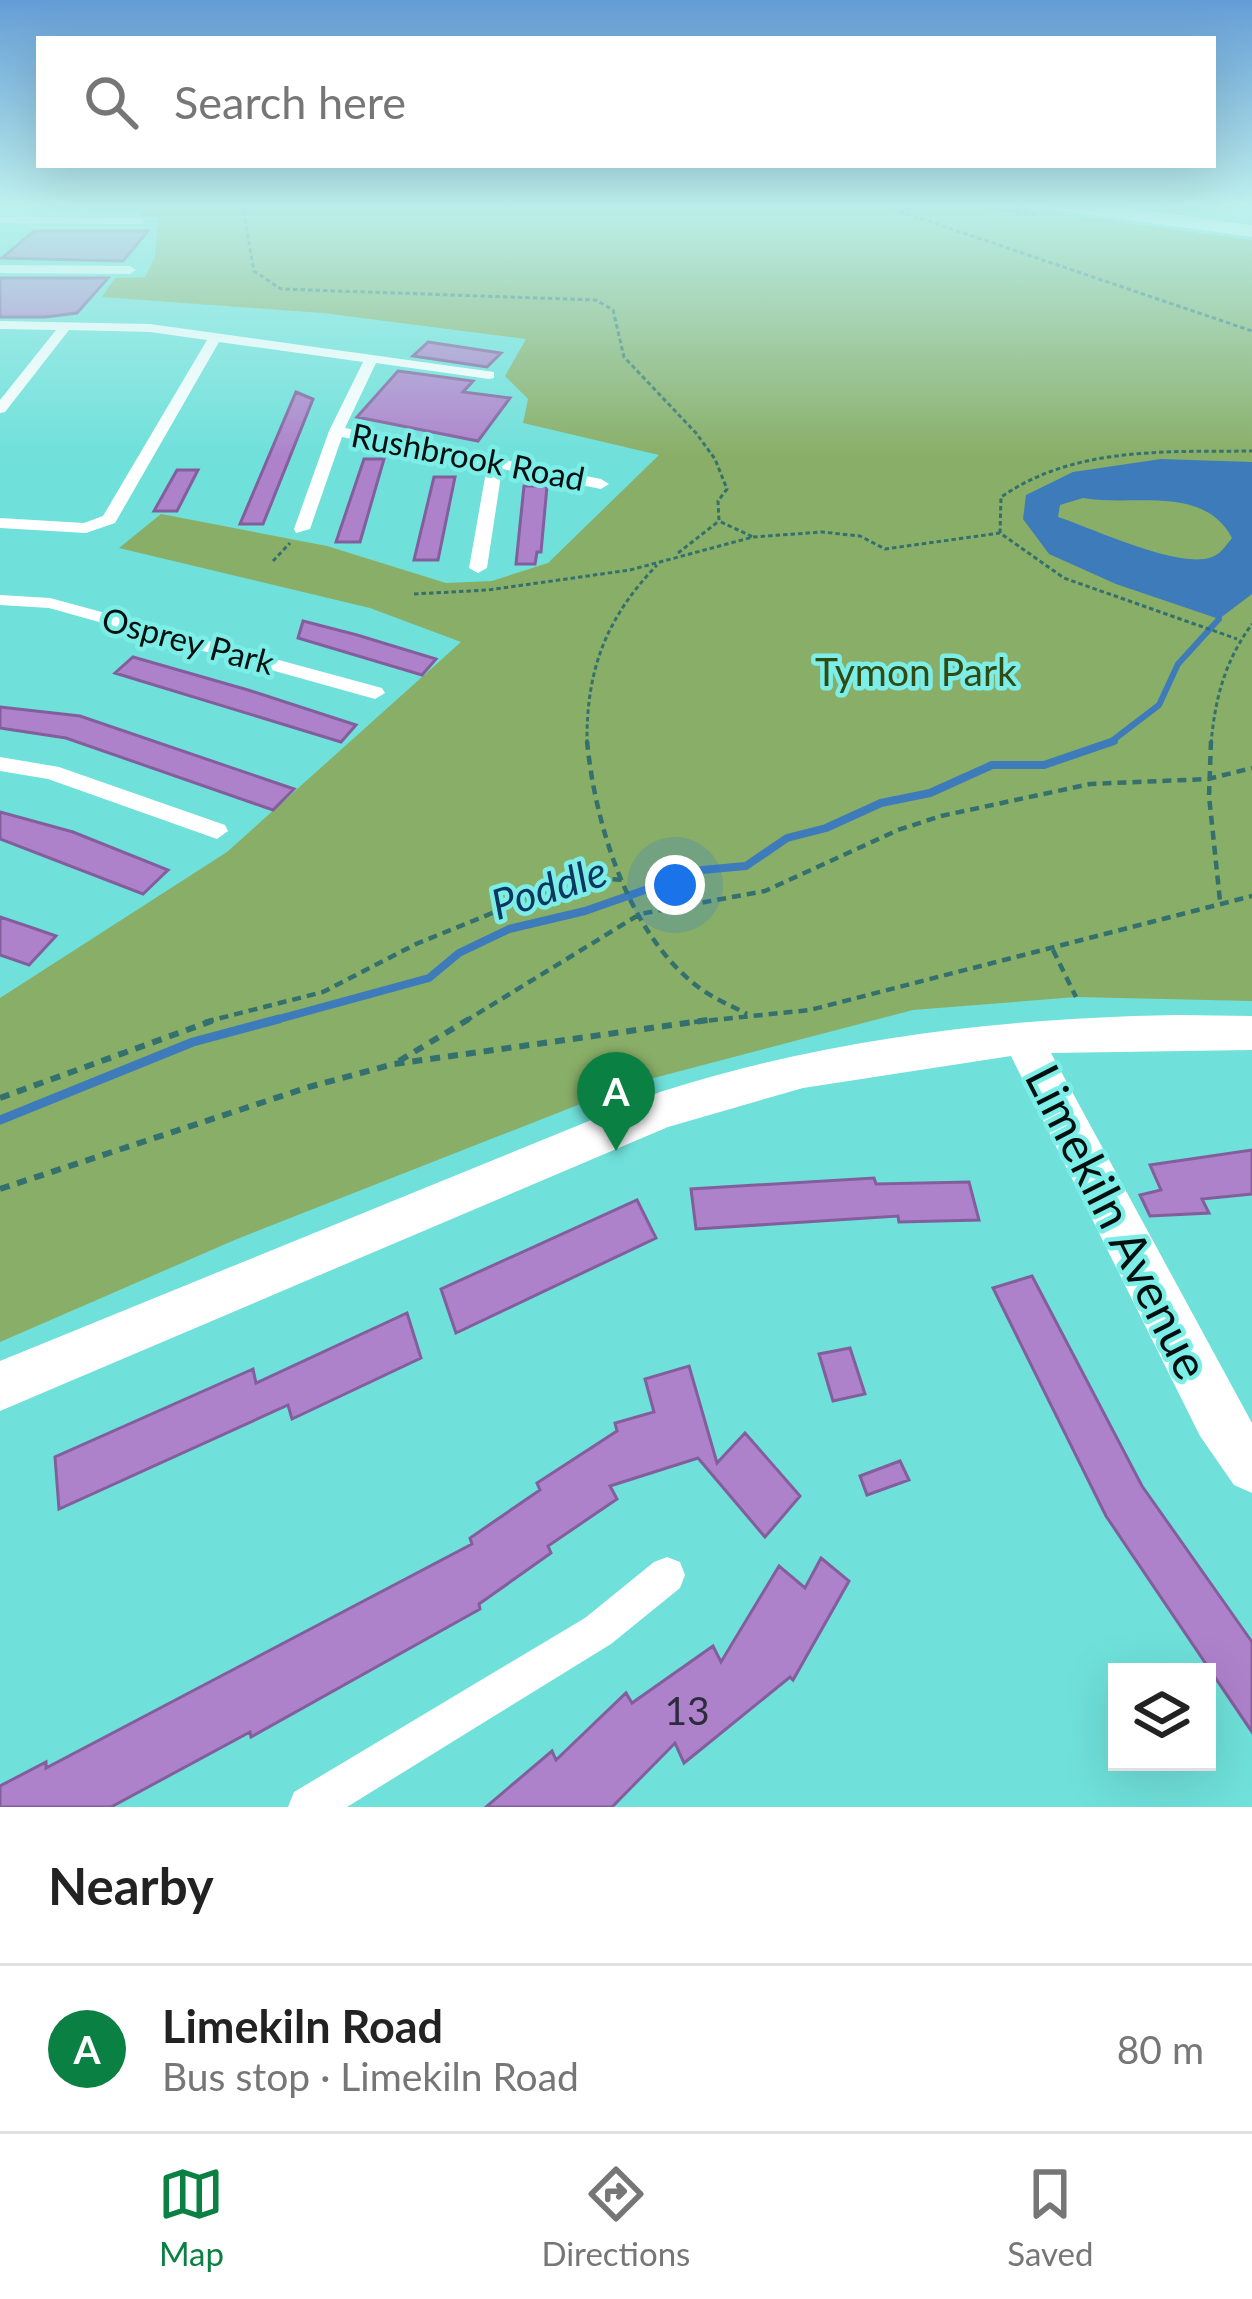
<!DOCTYPE html>
<meta charset="utf-8">
<style>
body{margin:0;font-family:Lato,sans-serif;background:#f6f6f6;color:#222}
.controls{position:absolute;right:36px;bottom:36px;display:grid;overflow:hidden;border-radius:0px;box-shadow:0 12px 48px #0002}
.controls button{width:108px;height:108px;display:grid;place-items:center;padding:0;border:0;border-bottom:3px solid #e0e0e0;background:#fff;color:#222;font:60px sans-serif}
.you{position:absolute;left:675px;top:885px;width:42px;height:42px;margin:-30px;border:9px solid #fff;border-radius:50%;background:#1a73e8;box-shadow:0 0 0 18px #1a73e833}
.badge{display:grid;place-items:center;width:78px;height:78px;border-radius:50%;background:#0b8043;color:#fff;font-size:39px;font-weight:700}
.pin{position:absolute;translate:-50% -99px;filter:drop-shadow(0 3px 6px #0008)}
.pin::after{content:'';position:absolute;top:63px;width:42px;height:36px;background:inherit;clip-path:polygon(0 0,100% 0,50% 100%)}
.list{margin:0;padding:0;list-style:none}
h2{display:flex;justify-content:space-between;align-items:center;height:156px;margin:0;padding:0 48px;font-size:51px}
h2 small{font-size:39px;font-weight:400;color:#767676}
.list li{display:grid;grid-template-columns:78px 1fr auto;gap:36px;align-items:center;box-sizing:border-box;height:168px;padding:0 48px;border-top:3px solid #e0e0e0}
.list b{display:block;font-size:45px;white-space:nowrap}
.list p{margin:0;font-size:39px;white-space:nowrap;color:#767676}
.list em{font-size:39px;font-style:normal;color:#767676}
.icon{flex:none;width:66px;height:66px;fill:none;stroke:currentColor;stroke-width:2;stroke-linecap:round;stroke-linejoin:round}
.map{position:relative;flex:none;width:1252px;height:1807px;overflow:hidden}
.search{position:absolute;background:#fff;box-shadow:0 12px 48px #0002;left:36px;right:36px;top:36px;height:132px;display:flex;align-items:center;gap:30px;box-sizing:border-box;padding:0 42px;border-radius:0px;color:#767676;font-size:45px}
.sheet{height:324px;background:#fff}
nav{display:flex;justify-content:space-around;align-items:center;box-sizing:border-box;height:168px;border-top:3px solid #e0e0e0;background:#fff;font-size:33px;color:#767676}
nav a{display:grid;justify-items:center;gap:6px}
nav .on{color:#0b8043}
.map>svg:first-child{display:block}
.green{fill:#89ae67}
.water{fill:#3e7bba;fill-rule:evenodd}
.lines{fill:none;stroke-linecap:round;stroke-linejoin:round}
.stream-far2{stroke:#3e7bba;stroke-width:6}
.stream-far1{stroke:#3e7bba;stroke-width:8}
.stream{stroke:#3e7bba;stroke-width:9}
.building{fill:#ae82cb;stroke:#835e9c;stroke-width:3}
.path-far2{stroke:#34716e;stroke-width:3;stroke-dasharray:4.5 3;stroke-linecap:butt}
.path-far1{stroke:#34716e;stroke-width:4.5;stroke-dasharray:9 6;stroke-linecap:butt}
.path{stroke:#34716e;stroke-width:6;stroke-dasharray:10 8;stroke-linecap:butt}
.street{fill:#fff;fill-rule:evenodd}
.secondary{fill:#fff;fill-rule:evenodd}
.highway{fill:#fff;fill-rule:evenodd}
.labels{text-anchor:middle;stroke-width:9;stroke-linejoin:round;paint-order:stroke}
.far-street-label{font-size:33px;fill:#00100f;stroke:#7dede7}
.park-label{font-size:39px;fill:#304a12;stroke:#7dede7}
.near-number-label{font-size:39px;fill:#2c2c3e}
.water-label{font-size:42px;font-style:italic;fill:#083760;stroke:#7dede7}
.near-street-label{font-size:48px;fill:#00100f;stroke:#7dede7}
</style>
<div class="map">
<svg width="1252" height="1807" viewBox="0 0 1252 1807">
<rect width="100%" height="100%" fill="#6fe0da"/>
<path class="green" d="M152,204H990L1252,240V1001L1076,997L913,1010L631,1084L237,1239L0,1342V998L227,852L461,642L370,608L119,548L161,514L327,546L446,583L492,581L548,563L659,455L523,423L528,399L505,376L526,339L323,313L102,297L115,278L145,277L155,257L158,218L139,216Z"/>
<path class="water" d="M1161,459L1252,462V594L1219,619L1116,584L1049,554L1023,519L1026,495L1073,472ZM1083,498C1132,507 1204,484 1232,538C1226,545 1221,554 1212,557C1180,570 1092,528 1058,517L1060,505Z"/>
<g class="lines">
<path class="stream-far2" d="M1108,744L1159,705L1178,664L1219,619L1218,611"/>
<path class="stream-far1" d="M268,1022L429,978L459,953L509,929L585,911L702,870L746,866L787,838L826,828L881,803L930,793L992,765H1044L1114,741"/>
<path class="stream" d="M0,1120L193,1042L279,1019"/>
</g>
<path class="building" d="M34,231H148L123,261L2,258Z
M0,278H108L77,313L45,317H0Z
M428,342L474,349L501,353L487,367L413,356Z
M398,371L473,381L463,392L510,398L478,441L357,417Z
M296,392L313,399L263,524H240Z
M364,459H384L360,542H336Z
M177,470H198L177,511H154Z
M434,477H455L438,560H414Z
M524,486H547L541,552H537L535,564H516Z
M303,621L357,635L436,659L422,675L298,638Z
M133,657L248,690L356,725L341,742L115,673Z
M0,707L80,716L294,789L273,810L66,738L0,728Z
M0,812L73,832L168,870L143,894L0,839Z
M0,917L30,927L56,936L29,965L0,955Z
M1252,1150V1194L1202,1199L1209,1213L1150,1216L1140,1195L1161,1190L1150,1165Z
M874,1178L876,1184L969,1182L979,1220L899,1222L898,1216L696,1229L691,1189Z
M637,1200L656,1238L456,1333L441,1289Z
M1032,1276L1142,1486L1252,1642V1732L1106,1516L993,1288Z
M407,1313L421,1358L292,1419L288,1405L59,1509L55,1457L253,1369L256,1383Z
M850,1348L865,1394L833,1401L819,1354Z
M689,1366L717,1463L745,1433L800,1496L765,1537L698,1458L610,1486L617,1499L548,1546L551,1553L479,1604L480,1609L251,1737L250,1732L111,1807H0V1786L46,1762V1768L472,1544L470,1538L540,1490L537,1483L617,1431L615,1423L654,1412L645,1379Z
M900,1461L909,1480L867,1495L860,1476Z
M821,1558L849,1581L793,1680L790,1677L684,1763L675,1743L612,1807H486L552,1751L556,1760L626,1693L632,1703L713,1646L721,1662L779,1566L805,1588Z"/>
<g class="lines">
<path class="path-far2" d="M242,204L254,271L281,289L596,300L613,310L624,357L696,433L715,459L727,489L718,501L719,521L753,537
M878,204L1252,331
M964,204L1038,215
M1231,204L1252,207
M1000,533L1001,497C1075,446 1166,452 1252,451
M678,553L719,521
M273,561L290,543
M414,594L488,590L630,570L753,537L822,532L860,536L885,549L1000,533L1064,578L1237,639
M587,744C586,670 606,618 657,565
M1211,744C1215,698 1225,661 1252,624"/>
<path class="path-far1" d="M587,741C595,824 628,933 697,986C712,998 730,1005 747,1014
M1211,741L1209,796L1220,901
M1053,950L1076,997
M205,1022L323,992L416,944L522,901L594,878L626,880
M464,1022L640,914L765,891L898,830L941,816L1090,784L1208,779L1252,768
M694,1022L810,1010L1252,896"/>
<path class="path" d="M399,1061L469,1019
M0,1098L217,1019
M0,1189L309,1087L394,1064L715,1019"/>
<path class="street" d="M0,217L141,218L146,221L141,224L0,223Z
M0,265L130,266L136,270L130,274L0,273Z
M0,321L150,324L494,372V378L489,379L376,363L345,428L601,479L609,484L601,489L502,469L487,568L478,573L469,568L487,466L342,437L310,529L296,533L294,529L329,431L363,362L219,342L115,523L86,533L0,528V518L84,523L103,516L207,340L150,332L69,330L5,412L0,413V400L56,330L0,329Z
M0,595L50,598L382,688L385,693L375,699L49,608L0,605Z
M0,757L59,767L225,825L228,831L217,839L48,779L0,771Z
M667,1557L680,1562L685,1575L680,1588L611,1644L347,1807H288L294,1792L585,1618L654,1562Z"/>
<path class="secondary" d="M1178,1015L1252,1016V1050L1051,1053L1252,1423V1493L1234,1485L1200,1436L1011,1056L803,1088L668,1127L0,1411V1361L660,1092C830,1038 1000,1018 1178,1015Z"/>
<path class="highway" d="M1046,204H1101L1252,225V237L1056,210Z"/>
</g>
<linearGradient id="sky" x2="0" y2="1"><stop stop-color="#649dd6"/><stop offset="0.45" stop-color="#bef1ee"/><stop offset="1" stop-color="#bef1ee" stop-opacity="0"/></linearGradient>
<rect width="1252" height="457" fill="url(#sky)"/>
<g class="labels">
<g class="far-street-label">
<text transform="translate(468 457) rotate(11)" y="12">Rushbrook Road</text>
<text transform="translate(188 641) rotate(15)" y="12">Osprey Park</text>
</g>
<g class="park-label">
<text x="916" y="686">Tymon Park</text>
</g>
<g class="near-number-label">
<text x="687" y="1725">13</text>
</g>
<g class="water-label">
<text transform="translate(549 888) rotate(-18)" y="15">Poddle</text>
</g>
<g class="near-street-label">
<text transform="translate(1117 1222) rotate(63)" y="17">Limekiln Avenue</text>
</g>
</g>
</svg>
<div class="controls">
<button><svg class="icon" aria-label="layers" viewBox="0 0 24 24"><path d="M12 4l9 5-9 5-9-5zM3 14l9 5 9-5"/></svg></button>
</div>
<div class="you"></div>
<div class="pin badge" style="left:616px;top:1151px">A</div>
<div class="search"><svg class="icon" aria-label="search" viewBox="0 0 24 24"><circle cx="10" cy="10" r="6"/><path d="M15 15l6 6"/></svg>Search here</div>
</div>
<section class="sheet">
<h2>Nearby<small></small></h2>
<ul class="list">
<li><span class="badge">A</span><div><b>Limekiln Road</b><p>Bus stop · Limekiln Road</p></div><em>80 m</em></li>
</ul>
</section>
<nav>
<a class="on"><svg class="icon" aria-label="map" viewBox="0 0 24 24"><path d="M3 6l6-2 6 2 6-2v14l-6 2-6-2-6 2zM9 4v14M15 6v14"/></svg>Map</a>
<a><svg class="icon" aria-label="directions" viewBox="0 0 24 24"><path d="M12 3l9 9-9 9-9-9zM9 14v-3h6M13 9l2 2-2 2"/></svg>Directions</a>
<a><svg class="icon" aria-label="saved" viewBox="0 0 24 24"><path d="M7 4h10v16l-5-4-5 4z"/></svg>Saved</a>
</nav>
